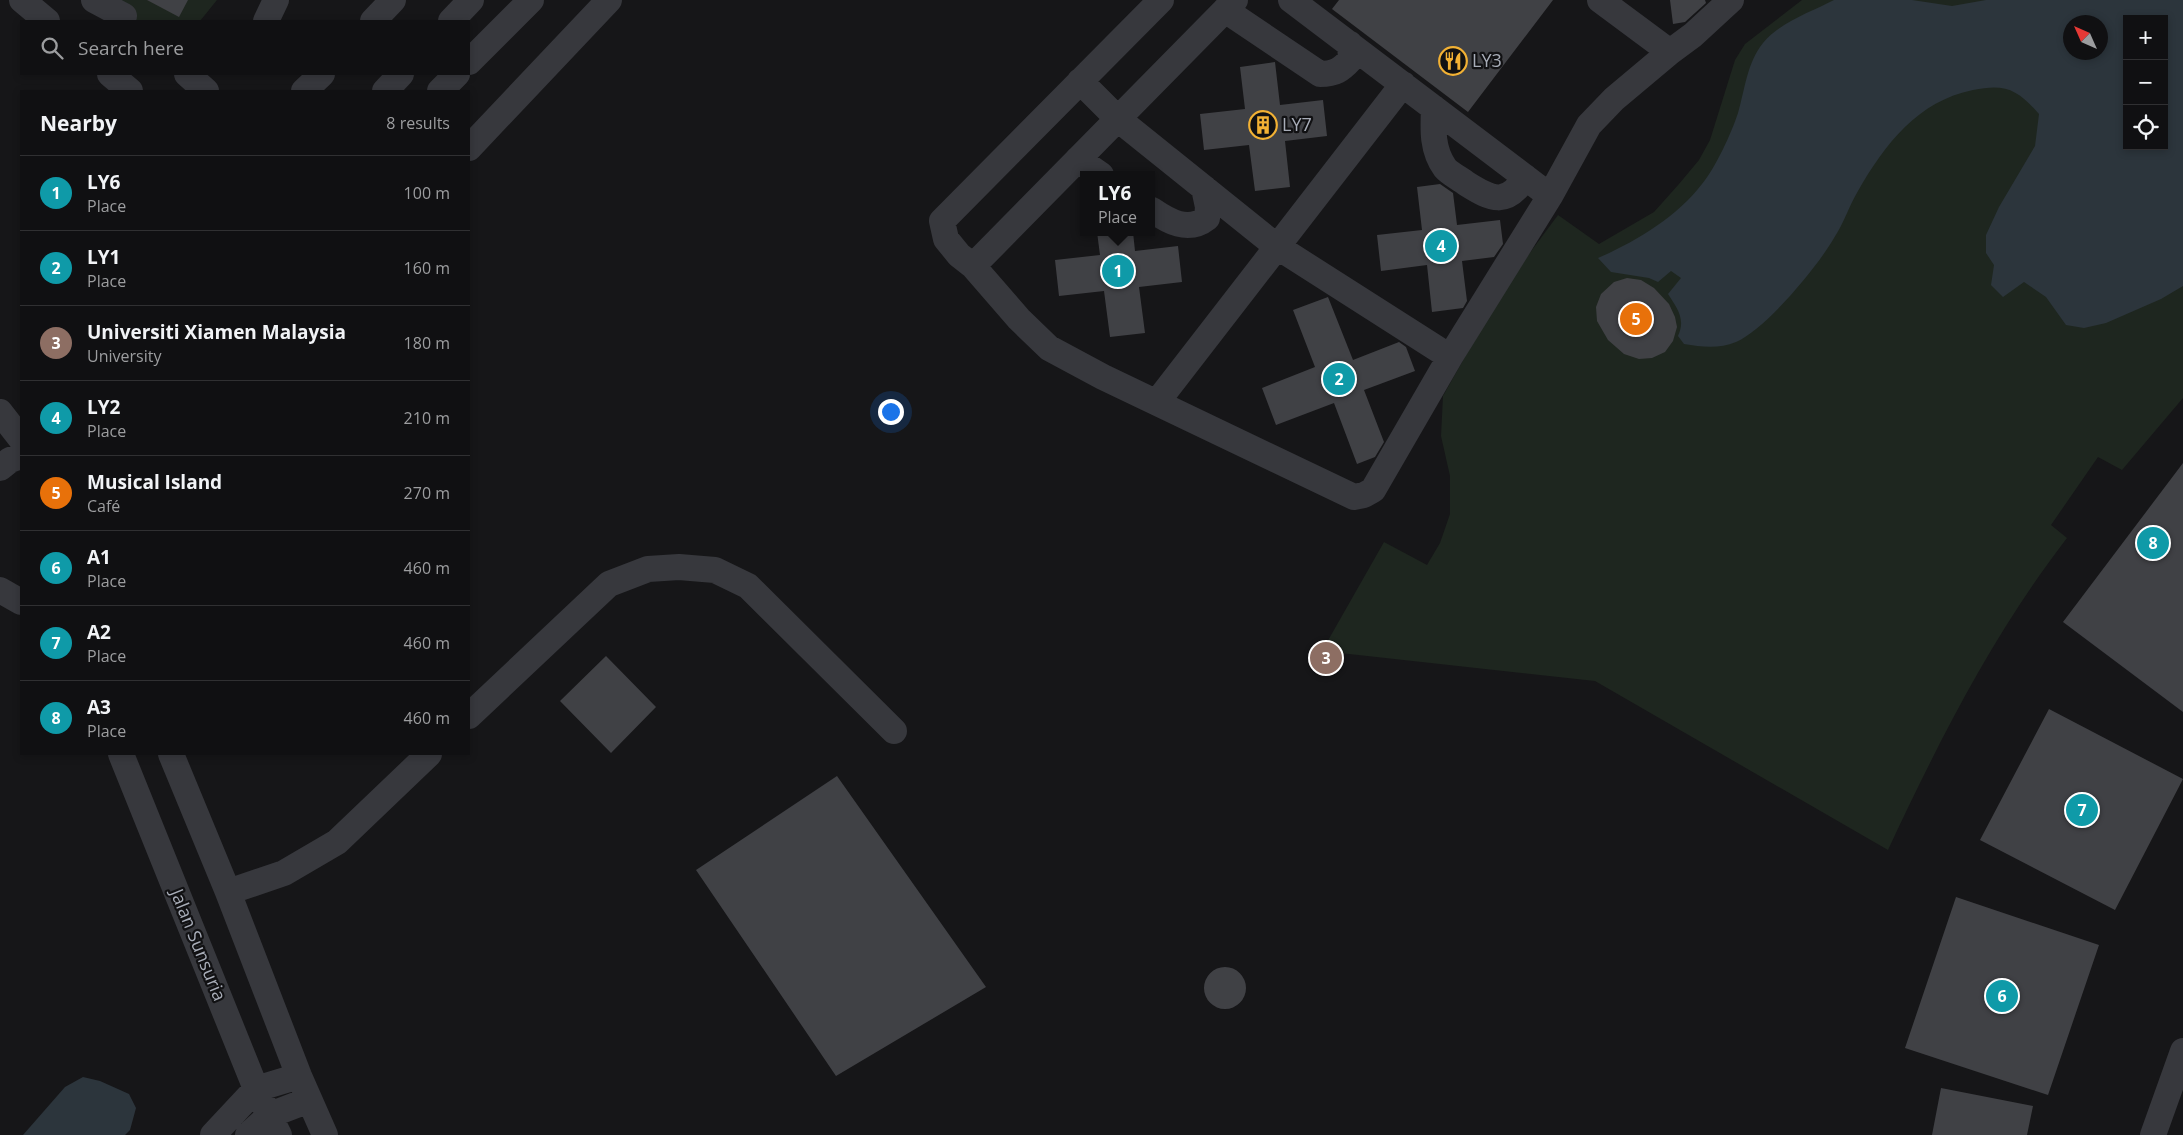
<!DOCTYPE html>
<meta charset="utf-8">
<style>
body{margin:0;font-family:"Open Sans",sans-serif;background:#19191b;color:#f1f3f6}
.controls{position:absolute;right:15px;top:15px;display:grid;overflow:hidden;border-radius:0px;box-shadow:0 2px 8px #0003}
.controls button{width:45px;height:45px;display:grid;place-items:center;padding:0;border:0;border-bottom:1px solid #303032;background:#101012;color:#f1f3f6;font:25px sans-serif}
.compass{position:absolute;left:2063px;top:15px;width:45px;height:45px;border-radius:50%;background:#101012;box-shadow:0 2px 8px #0003;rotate:315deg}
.you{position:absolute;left:890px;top:411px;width:18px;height:18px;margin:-12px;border:4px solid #fff;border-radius:50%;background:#1a73e8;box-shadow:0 0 0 8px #1a73e833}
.badge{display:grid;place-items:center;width:32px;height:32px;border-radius:50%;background:#d93025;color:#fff;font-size:16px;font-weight:700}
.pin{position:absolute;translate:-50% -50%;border:2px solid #fff;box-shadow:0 1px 5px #0006}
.popup{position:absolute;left:1080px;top:171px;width:75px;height:65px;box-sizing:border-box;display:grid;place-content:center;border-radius:0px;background:#101012;filter:drop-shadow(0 1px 4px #0005);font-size:16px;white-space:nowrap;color:#9c9d9f}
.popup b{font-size:19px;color:#f1f3f6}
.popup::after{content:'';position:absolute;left:50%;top:100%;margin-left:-10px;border:10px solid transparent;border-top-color:#101012}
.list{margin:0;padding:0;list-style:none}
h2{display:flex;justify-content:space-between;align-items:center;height:65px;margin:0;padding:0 20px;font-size:21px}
h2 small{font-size:16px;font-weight:400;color:#9c9d9f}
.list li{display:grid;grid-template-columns:32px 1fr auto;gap:15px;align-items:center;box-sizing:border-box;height:75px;padding:0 20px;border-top:1px solid #303032}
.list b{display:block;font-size:19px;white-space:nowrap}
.list p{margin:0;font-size:16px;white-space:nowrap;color:#9c9d9f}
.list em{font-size:16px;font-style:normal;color:#9c9d9f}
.icon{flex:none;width:28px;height:28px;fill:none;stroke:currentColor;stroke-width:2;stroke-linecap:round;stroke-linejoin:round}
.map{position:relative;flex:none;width:2183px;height:1135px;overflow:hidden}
.search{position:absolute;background:#101012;box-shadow:0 2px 8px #0003;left:20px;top:20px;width:450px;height:55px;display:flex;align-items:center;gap:12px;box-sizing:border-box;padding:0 18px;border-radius:0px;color:#9c9d9f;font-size:19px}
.panel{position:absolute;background:#101012;box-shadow:0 2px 8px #0003;left:20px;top:90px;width:450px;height:665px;border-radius:0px}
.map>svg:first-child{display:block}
.green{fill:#1e261f;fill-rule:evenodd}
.water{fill:#2c353c;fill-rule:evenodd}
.building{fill:#404145}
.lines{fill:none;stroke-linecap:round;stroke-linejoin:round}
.minor{stroke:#37383d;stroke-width:26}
.labels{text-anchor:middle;stroke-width:4.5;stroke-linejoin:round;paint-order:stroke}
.poi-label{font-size:18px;fill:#a8adb8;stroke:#111113;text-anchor:start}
.street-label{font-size:18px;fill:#a8adb8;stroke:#111113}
</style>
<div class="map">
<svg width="2183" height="1135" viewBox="0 0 2183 1135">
<rect width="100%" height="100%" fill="#161618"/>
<path class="green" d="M112,0H217L200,21H129Z
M1802,0H2183V398L2122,470L2098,457L2051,525L2067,538C1993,634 1939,741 1888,850L1595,681L1322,651L1384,542L1427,565L1440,543L1450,514V476L1441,436L1443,396L1503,289L1558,215L1599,244L1654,212L1679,184L1699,160L1710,140L1735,60L1745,44ZM2127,19H2164V146H2127ZM2070,22H2100V52H2070Z"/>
<path class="water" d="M1834,0H1912L1952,6L1986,0H2183V286L2161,299L2106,323L2084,328L2066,325L2046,297L2024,282L2003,297L1991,285L1994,265L1986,253V235L1999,207L2035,146L2039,114C2018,90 2006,83 1973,90C1918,101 1885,144 1858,191C1849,206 1844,223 1834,238C1818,266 1766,329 1736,342C1719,349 1702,347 1684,344L1678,336C1686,319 1677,308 1668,294L1681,278L1671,271L1658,282L1649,278L1611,272L1598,258C1635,242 1677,217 1702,184C1716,167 1731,134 1738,113C1745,89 1747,63 1763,43C1780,22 1811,12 1834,0ZM2127,19H2164V146H2127ZM2070,22H2100V52H2070Z
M83,1077L100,1081L129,1094L136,1108L130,1130L125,1135H23L65,1087Z"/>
<path class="building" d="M147,0H188L179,17Z
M1339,0H1553L1468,112L1332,9Z
M1670,0H1705L1706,3L1685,22L1673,24Z
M1275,62L1280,105L1323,100L1327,136L1285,141L1290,187L1255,191L1249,145L1204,150L1200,114L1245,109L1240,67Z
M1440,184L1453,193L1457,225L1500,220L1503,244L1494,257L1462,261L1467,301L1463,308L1432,312L1427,265L1381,271L1377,235L1422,230L1417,187Z
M1097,232H1133L1135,251L1178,246L1182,282L1139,287L1145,333L1110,337L1104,291L1059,296L1055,260L1100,255Z
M1627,278L1641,280L1654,288L1669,304L1675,317L1677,327L1673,341L1665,352L1652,358L1639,359L1624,354L1608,340L1597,321L1596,307L1601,294L1614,282Z
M1328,297L1353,360L1399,342L1406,347L1415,371L1364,390L1384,442L1375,457L1357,464L1334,403L1276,425L1262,388L1315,367L1293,310Z
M2183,463V712L2063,622Z
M606,656L656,707L611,753L560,701Z
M2049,709L2183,779L2115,910L1980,840Z
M837,776L986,987L836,1076L696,870Z
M1956,897L2099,945L2048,1095L1905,1048Z
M1204 988a21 21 0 1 1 42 0a21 21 0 1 1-42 0Z
M1941,1088L2033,1106L2027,1135H1932Z"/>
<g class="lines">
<path class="minor" d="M22,0L47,21
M94,0L124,16L119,21
M1161,0L942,221L946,239L959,255L973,266L1019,319L1049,348L1103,377L1354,497L1364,495L1373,490L1450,357L1550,196L1589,125L1614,99L1670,52
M1291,0L1550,196
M1600,0L1670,52L1693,35L1731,0
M1225,10L1320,74C1335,74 1341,70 1351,59L1350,44
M266,21L276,0
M373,21L393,0
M451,21L471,0
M469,62L531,0
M110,74L130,91
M187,74L206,91
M1080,81L1118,119L1276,246L1450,357
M304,91L322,74
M385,91L401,74
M440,91L457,74
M1434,108C1433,130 1432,150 1445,168C1450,174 1461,179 1467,184C1491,199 1507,207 1525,177
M469,148L609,0
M1078,159L1101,175
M1152,210C1168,221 1188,233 1207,218L1208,207L1204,188
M973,266L1235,0
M1157,402L1403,84
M0,412L21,439
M0,468L10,460L21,456
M0,590L21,602
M469,716L609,584L648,569L679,567L715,570L748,586L894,731
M121,754L256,1089L279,1135
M171,754L228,892L299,1076L325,1135
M228,892L284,873L337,842L429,754
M213,1135L256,1089L299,1076
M248,1135L270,1115L309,1100
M2153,1135L2183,1051"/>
</g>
<defs>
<symbol id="restaurant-ring" viewBox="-11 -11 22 22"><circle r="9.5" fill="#111113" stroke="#f2b134" stroke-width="1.5"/><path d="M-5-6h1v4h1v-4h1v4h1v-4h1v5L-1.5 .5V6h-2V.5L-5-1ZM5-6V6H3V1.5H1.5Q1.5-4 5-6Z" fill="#f2b134"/></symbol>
<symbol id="building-ring" viewBox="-11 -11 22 22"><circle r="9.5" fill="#111113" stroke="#f2b134" stroke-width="1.5"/><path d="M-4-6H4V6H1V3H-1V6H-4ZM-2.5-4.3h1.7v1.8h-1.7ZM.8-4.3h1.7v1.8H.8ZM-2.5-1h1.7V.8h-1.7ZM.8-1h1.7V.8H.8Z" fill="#f2b134"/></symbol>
</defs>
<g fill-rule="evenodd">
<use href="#restaurant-ring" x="1437" y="45" width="32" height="32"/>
<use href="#building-ring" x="1247" y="109" width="32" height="32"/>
</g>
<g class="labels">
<g class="poi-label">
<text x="1472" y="67">LY3</text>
<text x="1282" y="131">LY7</text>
</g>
<g class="street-label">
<text transform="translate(198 945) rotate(68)" y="6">Jalan Sunsuria</text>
</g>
</g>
</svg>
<div class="controls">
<button>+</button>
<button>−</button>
<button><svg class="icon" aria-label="locate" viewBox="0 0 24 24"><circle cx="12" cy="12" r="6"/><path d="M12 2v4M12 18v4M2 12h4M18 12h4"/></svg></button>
</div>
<svg class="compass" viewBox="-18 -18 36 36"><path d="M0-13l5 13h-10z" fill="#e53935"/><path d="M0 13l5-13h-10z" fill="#9c9d9f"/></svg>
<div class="you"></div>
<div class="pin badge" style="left:1118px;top:271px;background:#0f9aa8">1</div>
<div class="popup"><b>LY6</b>Place</div>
<div class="pin badge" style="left:1339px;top:379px;background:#0f9aa8">2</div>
<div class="pin badge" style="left:1326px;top:658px;background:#8d6e63">3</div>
<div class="pin badge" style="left:1441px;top:246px;background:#0f9aa8">4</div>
<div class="pin badge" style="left:1636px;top:319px;background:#e8710a">5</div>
<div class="pin badge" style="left:2002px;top:996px;background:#0f9aa8">6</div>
<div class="pin badge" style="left:2082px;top:810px;background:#0f9aa8">7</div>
<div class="pin badge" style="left:2153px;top:543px;background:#0f9aa8">8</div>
<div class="search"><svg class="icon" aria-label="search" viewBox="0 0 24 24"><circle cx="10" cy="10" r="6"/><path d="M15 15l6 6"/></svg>Search here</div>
<section class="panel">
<h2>Nearby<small>8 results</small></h2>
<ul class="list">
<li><span class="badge" style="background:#0f9aa8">1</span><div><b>LY6</b><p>Place</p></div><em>100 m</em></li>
<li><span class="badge" style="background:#0f9aa8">2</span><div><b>LY1</b><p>Place</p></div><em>160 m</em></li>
<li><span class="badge" style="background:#8d6e63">3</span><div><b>Universiti Xiamen Malaysia</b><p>University</p></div><em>180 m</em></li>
<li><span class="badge" style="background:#0f9aa8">4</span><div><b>LY2</b><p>Place</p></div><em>210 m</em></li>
<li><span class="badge" style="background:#e8710a">5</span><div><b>Musical Island</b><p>Café</p></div><em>270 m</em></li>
<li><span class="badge" style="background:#0f9aa8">6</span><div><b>A1</b><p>Place</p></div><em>460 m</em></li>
<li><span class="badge" style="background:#0f9aa8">7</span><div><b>A2</b><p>Place</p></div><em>460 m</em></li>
<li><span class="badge" style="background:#0f9aa8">8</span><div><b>A3</b><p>Place</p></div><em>460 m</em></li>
</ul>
</section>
</div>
